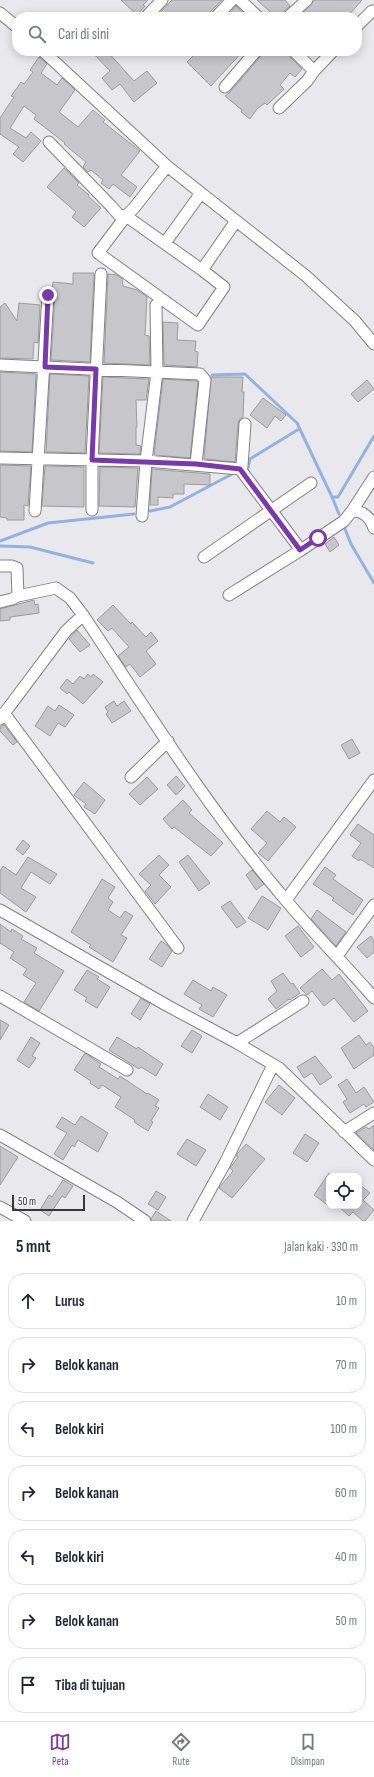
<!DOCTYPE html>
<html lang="id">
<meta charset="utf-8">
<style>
body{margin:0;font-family:"Sofia Sans Condensed",sans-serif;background:#f2f2f3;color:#1f2937}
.controls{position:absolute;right:12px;bottom:12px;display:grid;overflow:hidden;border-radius:8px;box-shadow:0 2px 10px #0003}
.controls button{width:36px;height:36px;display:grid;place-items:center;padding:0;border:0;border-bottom:1px solid #e0e1e3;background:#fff;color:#1f2937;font:20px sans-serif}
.scale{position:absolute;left:12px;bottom:10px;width:73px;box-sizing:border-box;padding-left:4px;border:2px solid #38383a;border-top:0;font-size:11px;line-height:14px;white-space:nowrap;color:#38383a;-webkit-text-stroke:3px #f6f6fa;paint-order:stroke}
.stop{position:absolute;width:12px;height:12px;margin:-9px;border:3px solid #7b38ac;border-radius:50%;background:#fff}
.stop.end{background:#7b38ac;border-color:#fff;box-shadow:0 1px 4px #0008}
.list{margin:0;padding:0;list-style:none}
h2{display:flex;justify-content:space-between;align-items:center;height:52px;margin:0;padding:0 16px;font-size:17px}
h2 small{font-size:13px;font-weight:400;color:#747a83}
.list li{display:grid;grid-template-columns:26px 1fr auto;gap:12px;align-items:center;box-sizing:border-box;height:56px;margin:0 8px 8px;padding:0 8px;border:1px solid #e0e1e3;border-radius:16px}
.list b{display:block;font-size:15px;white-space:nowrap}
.list em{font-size:13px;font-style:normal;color:#747a83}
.icon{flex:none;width:22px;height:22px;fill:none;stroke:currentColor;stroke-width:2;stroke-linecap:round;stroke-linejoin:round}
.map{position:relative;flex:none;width:374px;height:1221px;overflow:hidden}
.search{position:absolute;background:#fff;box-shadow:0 2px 10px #0003;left:12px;right:12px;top:12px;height:44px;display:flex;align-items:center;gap:10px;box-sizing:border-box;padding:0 14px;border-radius:16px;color:#747a83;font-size:15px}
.sheet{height:500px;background:#fff}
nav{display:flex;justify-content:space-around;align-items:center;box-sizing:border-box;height:56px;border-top:1px solid #e0e1e3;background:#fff;font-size:11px;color:#747a83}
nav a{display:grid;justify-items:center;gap:2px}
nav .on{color:#7b38ac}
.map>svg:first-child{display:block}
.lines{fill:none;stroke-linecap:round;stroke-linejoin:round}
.stream{stroke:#92b3e0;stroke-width:3}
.building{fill:#c7c7cb;stroke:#9c9c9f}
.street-casing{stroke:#828285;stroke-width:13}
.street{stroke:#fff;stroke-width:11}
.route{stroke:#7b38ac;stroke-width:5}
</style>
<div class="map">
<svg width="374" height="1221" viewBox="0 0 374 1221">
<rect width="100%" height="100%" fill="#e9e9ed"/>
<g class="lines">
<path class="stream" d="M212,375L245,374L297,423L332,497
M247,472L250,459L299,429
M150,511L170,507L234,473
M339,514L332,497H338L374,436
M345,529L351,544L374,583
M0,541L48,523L134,514
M0,546L30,547L93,563"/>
</g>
<path class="building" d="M121,0H148L143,5L145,6L137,15Z
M172,0H222L205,17H156Z
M257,0H285L290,6L283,12L281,17H276Z
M315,0H362L347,17H298Z
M236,6L248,17H227Z
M91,51H107L134,81L147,71L157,83L134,102L120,84L112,90L102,78L110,71Z
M198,51H243L211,86L187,62Z
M263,51H287L289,56L302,69L295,77L290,73L280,85L284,89L267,105L265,103L257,109L250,119L241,112L242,110L225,96L230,92L261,56Z
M39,57L47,64L41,73L57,85L62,78L75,90L59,112L78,127L93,110L105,120L103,122L140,151L121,175L137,187L130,197L113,184L109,189L101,183L103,180L91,170L88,172L83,167L86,162L64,144L65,143L34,119L36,115L24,106L10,128L26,138L31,132L41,141L23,162L13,154L19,147L0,134V118L14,97L11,96L21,82L24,84L33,72L30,70Z
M64,168L79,183L77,185L89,195L88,196L101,208L84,227L72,217L76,212L47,187Z
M73,273H94L90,362L51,360L55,295L52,290L53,282L73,284Z
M108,274L117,275L122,279L123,286L137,290L147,297L145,335L149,336L150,365L104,363Z
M5,303L17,321L19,303L40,305L38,343L34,342L33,359L0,358V307Z
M163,322L178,323L177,340L196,341L195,351L198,352L197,367L164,365Z
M0,372L36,374L32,452L0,451Z
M50,374L89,376L85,453L46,452Z
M103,377L149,379L146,400H136L137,427H136V445L141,446L140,454L99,453Z
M211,377H243L242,392H244L243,417L239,420L238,424L235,462L204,459Z
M163,379L197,381L198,382L190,458L154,455Z
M367,380L374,389L358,402L351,394Z
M263,398L286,415L281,421L275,416L267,428L250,415Z
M0,465L31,466L28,506L24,505V520H7V518L0,517Z
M45,466L84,467V507L42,506Z
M100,467L138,468L135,507L99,506Z
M152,469L210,474V485L184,484V494H173V498L158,497V505H150Z
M334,537L339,545L330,552L325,544Z
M34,600L35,605L38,604L39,613L10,617V620L0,621V609Z
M113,605L131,624L132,622L146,637L151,632L158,641L146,651L156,664L140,677L130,664L126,667L118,656L129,647L112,628L108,631L97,620Z
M77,630L90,645L80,652L69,639Z
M88,674L91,677L93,674L103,682L83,704L69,692L67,694L60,688L67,679L73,684L80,676L84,679Z
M114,701L117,706L124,701L131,711L112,723L106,714L108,712L105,707Z
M59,705L74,715L65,727L58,723L50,736L35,726L48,706L55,711Z
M4,725L17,742L13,745L0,731V727Z
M352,739L360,753L349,759L341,745Z
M176,776L185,786L176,795L167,785Z
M147,777L158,789L140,805L129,794Z
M84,782L105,800L95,814L84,807L86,804L74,795Z
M183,800L192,810L189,813L223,843L211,856L174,827L172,829L163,819Z
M267,811L280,822L284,817L296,827L268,861L258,853L267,843L251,829Z
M358,824L374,835V868L360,859L359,861L352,856L361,843L350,835Z
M23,840L30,846L23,855L16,849Z
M159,855L169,865L159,875L171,887L155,904L145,891L151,885L139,874Z
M188,855L210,883L199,891L179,862Z
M28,857L57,874L50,884L31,872L21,888L36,897L26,912L0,893V871L3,866L16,875Z
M325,867L336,875L333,879L363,900L353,915L332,900L334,898L313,884Z
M252,870L264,884L256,890L246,875Z
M102,879L115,887L108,898L113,902L108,910L120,918L125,911L133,916L121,935L127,938L113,962L89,947L91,945L71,932Z
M262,896L281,908L268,930L248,918Z
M230,901L246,922L237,928L221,907Z
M317,910L346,932L336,946L311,919Z
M0,924L11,932L12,929L23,936L21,939L37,948L34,953L64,971L39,1011L24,1002L36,983L23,975L27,969L10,958L14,952L0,943Z
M298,926L314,947L301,957L285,936Z
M371,936L374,940V952L367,958L357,947Z
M161,941L167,945L172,951L162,967L149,959Z
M322,969L332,980L339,974L368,1011L354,1022L334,998L324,1006L312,991L307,995L300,988Z
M87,970L99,977L97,979L110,987L97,1008L85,1001L87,998L74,990Z
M283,973L291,984L293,983L300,993L290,1000L289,999L276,1009L268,999L277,991L271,981Z
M193,980L211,991L213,987L227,995L213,1017L199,1009L202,1005L184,994Z
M141,998L150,1004L140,1020L131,1014Z
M0,1020L9,1025L0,1040Z
M192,1030L202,1036L192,1053L181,1046Z
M359,1035L366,1045L370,1042L374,1048V1055L354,1069L341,1048Z
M31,1037L40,1043L32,1056L36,1058L29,1068L17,1060Z
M117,1037L137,1049L138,1047L163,1064L156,1076L141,1067L139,1069L109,1050Z
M85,1053L101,1064L99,1067L118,1079L120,1076L147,1094L148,1093L159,1100L155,1106L159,1108L151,1121L153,1122L148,1131L134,1122L135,1120L115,1107L121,1097L102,1085L99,1089L90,1083L91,1081L74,1070Z
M315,1056L332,1077L320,1085L312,1073L304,1078L297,1067Z
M347,1079L356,1093L364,1087L374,1102L366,1107L364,1104L350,1113L343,1102L347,1099L338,1085Z
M279,1085L295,1098L282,1115L265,1102Z
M208,1094L228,1107L220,1120L200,1107Z
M81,1116L108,1133L98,1152L78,1140L74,1147L72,1145L63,1160L54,1154L67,1133L56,1127L62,1117L75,1125Z
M374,1125V1150L356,1133L366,1127L369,1129Z
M305,1134L319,1143L307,1162L293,1153Z
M187,1139L206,1150L196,1166L177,1154Z
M246,1144L265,1159L232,1198L219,1188L233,1171L230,1168L238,1157L236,1156L237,1154Z
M0,1146L18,1157L0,1185Z
M329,1173V1206L314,1195Z
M63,1180L73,1186L65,1198L62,1196L49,1216L40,1210L49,1195L52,1197Z
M359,1184L370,1193L363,1200L374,1210L365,1221H363L353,1212L349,1216L338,1206H359Z
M156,1191L166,1197L158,1210L148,1204Z
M156,1211L171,1221H152L151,1219Z"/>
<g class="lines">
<defs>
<path id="street" d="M240,0L258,17
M0,13L17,27
M146,17L162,0
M216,17L232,0
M288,17L307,0
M357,26L372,11
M43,51L167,166L306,276L355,321L374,344
M314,71L333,51
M225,87L256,51
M279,108L307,81L314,71L294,51
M49,142L111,206L119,215L126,216L134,208L167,166
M165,243L201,193
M202,270L126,216L98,253L198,325L224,287L202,270L236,221
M0,365L200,374L205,380L196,464
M0,458L146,461L240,469L242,466L245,424
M240,469L301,550
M92,510V460L101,274
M35,511L48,295
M352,511C364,511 370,517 374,528
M142,516L146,461L157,372L156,305
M204,557L311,483
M0,566H12L17,568L18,596L12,599L0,602
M229,595L301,550L344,521L352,511L374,477
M18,596L56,588L70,598L83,615
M4,713L178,948
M0,719L66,631L83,615C146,709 206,806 279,892C309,929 343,962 374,998
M131,777L168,741
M286,900L374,780
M0,910L168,1006L237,1043L279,1068L374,1160
M337,956L374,905
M0,996L127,1070
M237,1043L303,1001
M344,1132L374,1113
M0,1135L117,1202L145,1221
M0,1207L25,1221
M193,1221L225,1163L273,1065"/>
</defs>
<use href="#street" class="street-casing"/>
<use href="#street" class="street"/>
</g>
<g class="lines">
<path class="route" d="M48,295L45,367L96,369L92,460L196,464L240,469L300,550L318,538"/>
</g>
</svg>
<div class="controls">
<button><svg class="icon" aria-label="locate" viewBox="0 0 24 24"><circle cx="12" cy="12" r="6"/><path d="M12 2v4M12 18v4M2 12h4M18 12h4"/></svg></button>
</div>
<div class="scale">50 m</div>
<div class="stop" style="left:318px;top:538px"></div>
<div class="stop end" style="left:48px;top:295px"></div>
<div class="search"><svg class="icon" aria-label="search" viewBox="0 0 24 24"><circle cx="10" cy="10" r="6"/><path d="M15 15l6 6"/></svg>Cari di sini</div>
</div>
<section class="sheet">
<h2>5 mnt<small>Jalan kaki · 330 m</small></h2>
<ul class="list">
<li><svg class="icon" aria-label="ahead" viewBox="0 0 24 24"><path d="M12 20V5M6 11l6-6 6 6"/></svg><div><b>Lurus</b></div><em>10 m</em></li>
<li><svg class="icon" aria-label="right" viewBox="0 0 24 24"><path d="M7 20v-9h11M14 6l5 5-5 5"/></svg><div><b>Belok kanan</b></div><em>70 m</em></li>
<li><svg class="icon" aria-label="left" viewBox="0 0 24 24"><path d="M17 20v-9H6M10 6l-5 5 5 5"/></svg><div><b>Belok kiri</b></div><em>100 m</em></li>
<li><svg class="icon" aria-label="right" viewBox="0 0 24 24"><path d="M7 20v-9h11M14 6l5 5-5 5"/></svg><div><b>Belok kanan</b></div><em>60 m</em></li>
<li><svg class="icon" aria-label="left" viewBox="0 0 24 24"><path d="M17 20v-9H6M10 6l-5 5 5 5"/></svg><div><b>Belok kiri</b></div><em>40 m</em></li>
<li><svg class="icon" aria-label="right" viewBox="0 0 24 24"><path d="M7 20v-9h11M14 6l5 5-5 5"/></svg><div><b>Belok kanan</b></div><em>50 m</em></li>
<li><svg class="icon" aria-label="arrive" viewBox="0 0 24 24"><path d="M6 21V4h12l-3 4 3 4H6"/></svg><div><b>Tiba di tujuan</b></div></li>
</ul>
</section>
<nav>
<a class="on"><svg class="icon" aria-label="map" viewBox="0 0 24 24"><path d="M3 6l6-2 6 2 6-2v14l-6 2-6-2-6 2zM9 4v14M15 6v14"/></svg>Peta</a>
<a><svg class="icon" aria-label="directions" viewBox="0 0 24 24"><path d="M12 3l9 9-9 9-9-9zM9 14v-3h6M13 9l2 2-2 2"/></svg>Rute</a>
<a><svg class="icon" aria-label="saved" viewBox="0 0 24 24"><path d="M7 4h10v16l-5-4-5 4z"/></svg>Disimpan</a>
</nav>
